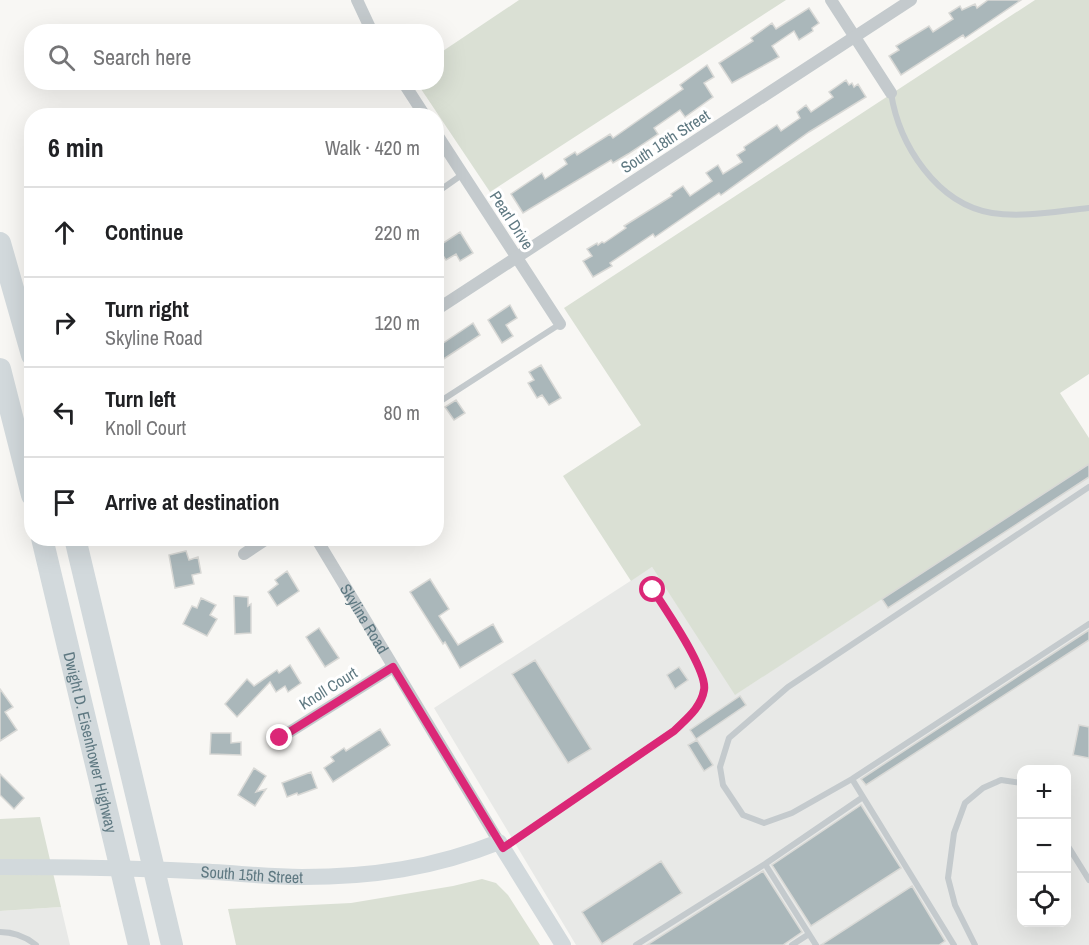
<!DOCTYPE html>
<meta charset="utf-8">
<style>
body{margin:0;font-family:"Archivo Narrow",sans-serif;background:#f2f2f2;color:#202124}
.controls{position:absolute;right:18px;bottom:18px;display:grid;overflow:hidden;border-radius:12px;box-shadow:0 6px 24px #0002}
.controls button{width:54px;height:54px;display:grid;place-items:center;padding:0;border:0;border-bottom:2px solid #e0e0e0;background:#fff;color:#202124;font:30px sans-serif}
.stop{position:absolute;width:18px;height:18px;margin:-14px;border:4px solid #db2777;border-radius:50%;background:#fff}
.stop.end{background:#db2777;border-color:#fff;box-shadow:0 2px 6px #0008}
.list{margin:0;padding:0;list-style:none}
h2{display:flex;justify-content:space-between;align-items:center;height:78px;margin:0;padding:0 24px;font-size:26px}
h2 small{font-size:20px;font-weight:400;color:#757577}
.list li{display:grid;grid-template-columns:39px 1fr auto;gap:18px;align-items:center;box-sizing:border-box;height:90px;padding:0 24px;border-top:2px solid #e0e0e0}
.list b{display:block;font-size:22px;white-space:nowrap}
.list p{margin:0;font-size:20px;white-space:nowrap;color:#757577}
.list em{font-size:20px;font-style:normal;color:#757577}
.icon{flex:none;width:33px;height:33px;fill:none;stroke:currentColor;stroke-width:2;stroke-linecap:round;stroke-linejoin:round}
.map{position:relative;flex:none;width:1089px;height:945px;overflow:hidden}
.search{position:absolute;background:#fff;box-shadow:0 6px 24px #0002;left:24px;top:24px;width:420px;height:66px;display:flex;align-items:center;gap:15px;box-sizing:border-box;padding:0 21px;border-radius:24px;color:#757577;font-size:22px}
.panel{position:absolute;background:#fff;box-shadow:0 6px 24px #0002;left:24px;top:108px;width:420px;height:438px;border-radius:24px}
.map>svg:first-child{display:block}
.built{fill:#e8e9e7;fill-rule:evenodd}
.green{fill:#dae0d4}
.building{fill:#aab7ba;stroke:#d9d9d6;stroke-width:1.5}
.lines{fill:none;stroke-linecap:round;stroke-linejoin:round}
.lane{stroke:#c4cacd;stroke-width:6}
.street{stroke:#c4cacd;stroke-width:12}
.secondary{stroke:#d2d9dc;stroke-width:16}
.highway{stroke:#d2d9dc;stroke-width:22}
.route{stroke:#db2777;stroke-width:8}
.labels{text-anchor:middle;stroke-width:6;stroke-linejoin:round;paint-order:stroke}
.street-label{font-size:16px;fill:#5f7982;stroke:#fff}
</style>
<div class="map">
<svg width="1089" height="945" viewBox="0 0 1089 945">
<rect width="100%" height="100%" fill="#f8f7f4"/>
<path class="built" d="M1089,464V945H576L434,708L652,567L736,694ZM1022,770H1066V922H1022Z
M61,907L70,945H0V911Z"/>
<path class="green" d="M519,0H786L490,192L417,83L436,82L437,55Z
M1035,0H1089V374L1060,393L1089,438V464L735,695L652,567L631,581L563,476L641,425L564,308Z
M40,817L61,907L0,911V819Z
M482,879L496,883L508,895L540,945H236L228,909L351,903L453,886Z"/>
<path class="building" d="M988,0H1021L965,38L963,35L901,75L889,56L899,50L896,46L929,26L933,32L953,19L949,13L960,6L962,10L975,4L977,8Z
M809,8L819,23L812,28L813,31L799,40L794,31L772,46L779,57L732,83L719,63L753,41L751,38L772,23L776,29Z
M707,65L714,77L704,83L713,97L685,117L680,110L654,128L658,134L628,154L613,163L611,160L523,213L511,194L542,173L545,179L567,164L564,159L575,152L577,155L610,134L613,138L683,89L680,85Z
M846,80L849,85L852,83L854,87L858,84L866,97L809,132L721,195L719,193L655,237L653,234L610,263L612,266L593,277L583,261L592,256L587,249L597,243L598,245L602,242L604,243L626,228L624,226L672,196L671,194L683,186L690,196L712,181L706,173L718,165L723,174L742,162L737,155L745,150L744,147L777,125L781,131L800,118L797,112L806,105L811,112L833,97L829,92Z
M460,232L473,253L460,261L456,254L446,260L437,247Z
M510,305L517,318L506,325L513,336L502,343L488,320Z
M473,323L480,335L436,364V348Z
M541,365L561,398L549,405L542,395L537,398L528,383L534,380L529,372Z
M456,400L465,413L454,420L445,407Z
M1089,464V477L888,608L882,599Z
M186,551L189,560L198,557L201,573L192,575L194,584L175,588L169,555Z
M287,571L299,591L277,606L268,592L278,584L275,580Z
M430,579L449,609L439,616L458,645L493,624L503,642L460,668L445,642L443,644L410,592Z
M234,596L248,597V606L251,604V633L235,634Z
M201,598L216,605L210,615L217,619L207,636L183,624L192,606L197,608Z
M319,628L339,658L325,667L306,637Z
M1089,630V640L866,785L861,779Z
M535,660L591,749L568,763L512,674Z
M290,665L301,683L288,692L285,686L276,692L270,682L237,717L225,704L247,679L254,686L277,670L279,673Z
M679,667L688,680L675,689L667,675Z
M0,689L13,707L5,712L17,730L0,741Z
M740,696L746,705L696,739L690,730Z
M1079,725L1089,727V758L1073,755Z
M380,729L390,745L333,782L324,768L334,761L331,757L344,748L346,751Z
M211,733H231V743L241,742V755L210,754Z
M697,740L713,765L704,771L688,745Z
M254,768L266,776L256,792L266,789L255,806L238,795Z
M311,772L317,788L298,795L297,793L287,797L282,783Z
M0,774L24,798L14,809L0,795Z
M861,805L901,868L811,926L772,865Z
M661,861L682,893L602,944L582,912Z
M763,871L802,932L783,945H647Z
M912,886L945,941L939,945H821Z"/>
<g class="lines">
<path class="lane" d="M891,93C899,145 937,204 992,213C1023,218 1058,211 1089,208
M436,193L463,174
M436,404L560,324
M1089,487L788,687L729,738L720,767L723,785L743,815L764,823L792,813L852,779L1089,624
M852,779L954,945
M1066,843L1089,880
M503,848L673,731C686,719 700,708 704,691C708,671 661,603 649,584
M765,864L816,945
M0,932C13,932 26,937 36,945
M636,945L765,864L863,797
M792,945L809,934
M975,945L955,905L948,878L954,833L965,803L983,788L1001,780L1022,783"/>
<g class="street">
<path d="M357,0L372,32"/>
<path d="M831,0L891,93"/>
<path d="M403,82L425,116"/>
<path d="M436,133L560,324"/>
<path d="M436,310L911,0"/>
<path id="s1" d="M316,538L499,842"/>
<path d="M244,554L268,538"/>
<path d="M280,738L393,667"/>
</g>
<path class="secondary" id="s2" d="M0,867C64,867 128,868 192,871C229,872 265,877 302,877C372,877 434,868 499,842L563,945"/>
<g class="highway">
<path d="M0,243L32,355"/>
<path d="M0,369L32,495"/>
<path id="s3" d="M42,538L139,945"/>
<path d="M75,538L172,945"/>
</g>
</g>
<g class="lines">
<path class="route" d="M280,738L393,667L503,848L674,731C686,719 701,708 704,690C708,671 665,608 653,590"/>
</g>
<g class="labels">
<g class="street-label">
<text transform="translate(665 141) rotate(-33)" y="6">South 18th Street</text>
<text transform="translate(512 220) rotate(57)" y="6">Pearl Drive</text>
<text dy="6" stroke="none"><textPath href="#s1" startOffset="94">Skyline Road</textPath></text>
<text transform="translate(328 688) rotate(-32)" y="6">Knoll Court</text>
<text dy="6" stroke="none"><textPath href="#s3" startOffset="210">Dwight D. Eisenhower Highway</textPath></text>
<text dy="6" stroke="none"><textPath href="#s2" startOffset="252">South 15th Street</textPath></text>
</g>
</g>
</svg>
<div class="controls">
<button>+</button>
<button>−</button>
<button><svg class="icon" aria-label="locate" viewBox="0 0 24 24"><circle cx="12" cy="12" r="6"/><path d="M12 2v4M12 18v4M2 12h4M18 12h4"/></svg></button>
</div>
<div class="stop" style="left:653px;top:590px"></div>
<div class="stop end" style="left:280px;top:738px"></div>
<div class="search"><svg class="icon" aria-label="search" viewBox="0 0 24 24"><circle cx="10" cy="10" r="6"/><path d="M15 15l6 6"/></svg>Search here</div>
<section class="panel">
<h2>6 min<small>Walk · 420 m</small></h2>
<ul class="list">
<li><svg class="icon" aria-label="ahead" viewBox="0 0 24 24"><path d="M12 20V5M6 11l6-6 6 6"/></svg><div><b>Continue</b></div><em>220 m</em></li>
<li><svg class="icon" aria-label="right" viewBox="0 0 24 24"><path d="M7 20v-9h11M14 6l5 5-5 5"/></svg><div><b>Turn right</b><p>Skyline Road</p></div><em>120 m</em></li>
<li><svg class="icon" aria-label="left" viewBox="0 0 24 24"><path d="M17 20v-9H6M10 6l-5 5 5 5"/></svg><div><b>Turn left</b><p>Knoll Court</p></div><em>80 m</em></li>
<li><svg class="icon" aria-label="arrive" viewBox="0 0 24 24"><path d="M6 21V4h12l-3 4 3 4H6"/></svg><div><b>Arrive at destination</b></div></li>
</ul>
</section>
</div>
